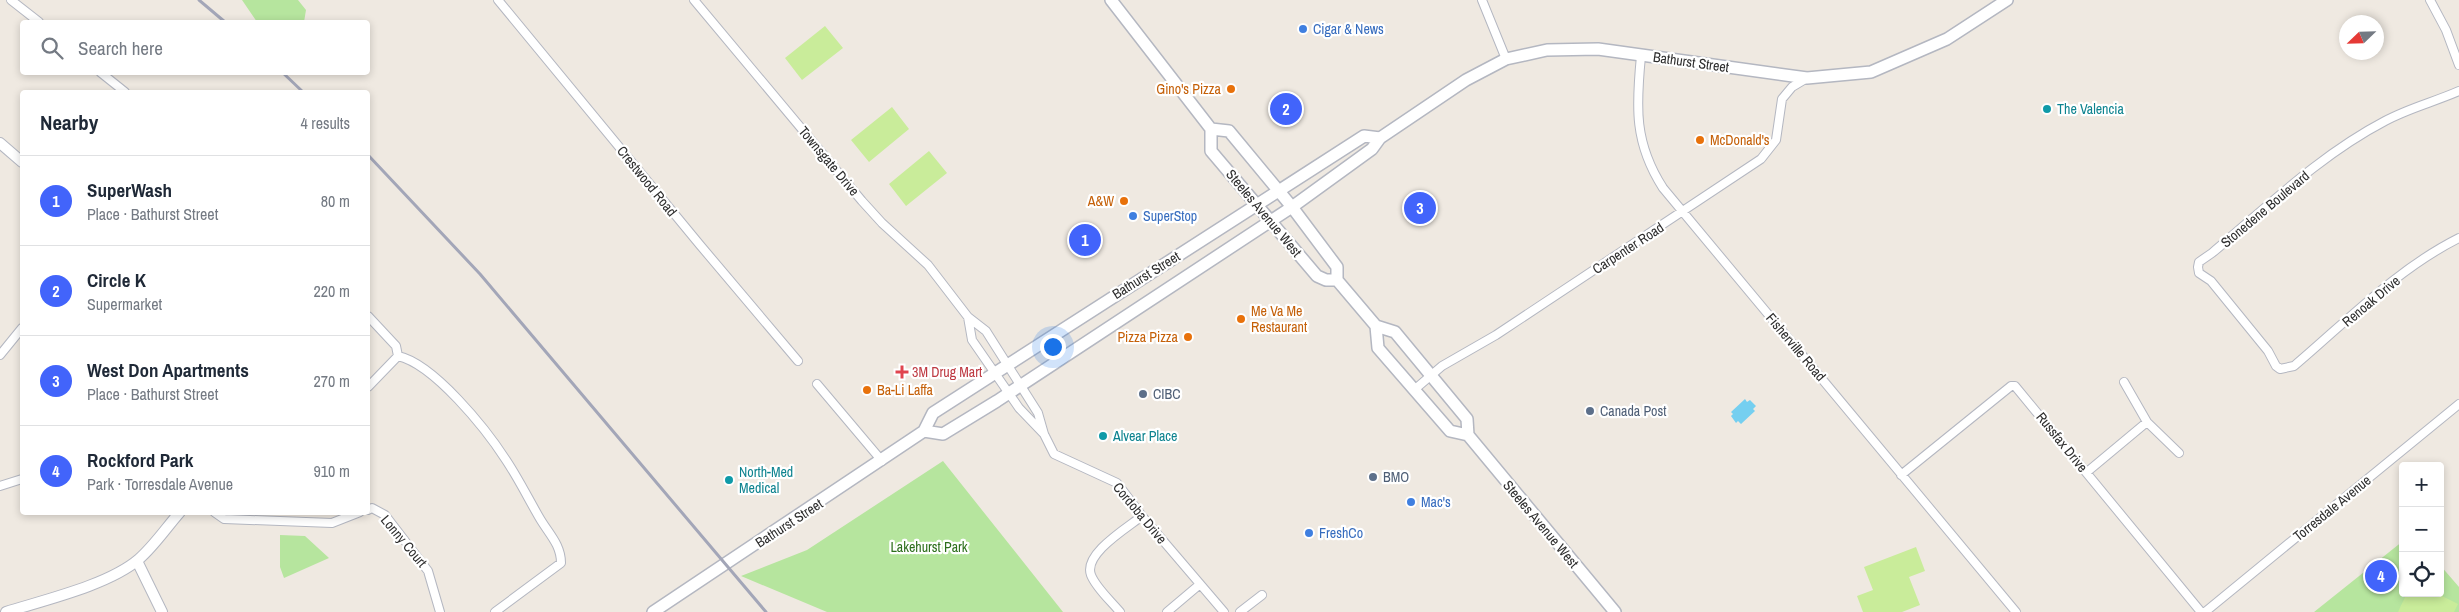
<!DOCTYPE html>
<meta charset="utf-8">
<style>
body{margin:0;font-family:"Archivo Narrow",sans-serif;background:#f2f2f3;color:#1f2937}
.controls{position:absolute;right:15px;bottom:15px;display:grid;overflow:hidden;border-radius:5px;box-shadow:0 2px 8px #0003}
.controls button{width:45px;height:45px;display:grid;place-items:center;padding:0;border:0;border-bottom:1px solid #e0e1e3;background:#fff;color:#1f2937;font:25px sans-serif}
.compass{position:absolute;left:2339px;top:15px;width:45px;height:45px;border-radius:50%;background:#fff;box-shadow:0 2px 8px #0003;rotate:247deg}
.you{position:absolute;left:1052px;top:346px;width:18px;height:18px;margin:-12px;border:4px solid #fff;border-radius:50%;background:#1a73e8;box-shadow:0 0 0 8px #1a73e833}
.badge{display:grid;place-items:center;width:32px;height:32px;border-radius:50%;background:#4264fb;color:#fff;font-size:16px;font-weight:700}
.pin{position:absolute;translate:-50% -50%;border:2px solid #fff;box-shadow:0 1px 5px #0006}
.list{margin:0;padding:0;list-style:none}
h2{display:flex;justify-content:space-between;align-items:center;height:65px;margin:0;padding:0 20px;font-size:21px}
h2 small{font-size:16px;font-weight:400;color:#747a83}
.list li{display:grid;grid-template-columns:32px 1fr auto;gap:15px;align-items:center;box-sizing:border-box;height:90px;padding:0 20px;border-top:1px solid #e0e1e3}
.list b{display:block;font-size:19px;white-space:nowrap}
.list p{margin:0;font-size:16px;white-space:nowrap;color:#747a83}
.list em{font-size:16px;font-style:normal;color:#747a83}
.icon{flex:none;width:28px;height:28px;fill:none;stroke:currentColor;stroke-width:2;stroke-linecap:round;stroke-linejoin:round}
.map{position:relative;flex:none;width:2459px;height:612px;overflow:hidden}
.search{position:absolute;background:#fff;box-shadow:0 2px 8px #0003;left:20px;top:20px;width:350px;height:55px;display:flex;align-items:center;gap:12px;box-sizing:border-box;padding:0 18px;border-radius:5px;color:#747a83;font-size:19px}
.panel{position:absolute;background:#fff;box-shadow:0 2px 8px #0003;left:20px;top:90px;width:350px;height:425px;border-radius:5px}
.map>svg:first-child{display:block}
.green{fill:#b6e59e}
.pitch{fill:#c9ec9a}
.water{fill:#75cff0}
.lines{fill:none;stroke-linecap:round;stroke-linejoin:round}
.minor-casing{stroke:#b4b7c1;stroke-width:10}
.tertiary-casing{stroke:#b4b7c1;stroke-width:12}
.secondary-casing{stroke:#b4b7c1;stroke-width:14}
.minor{stroke:#fff;stroke-width:8}
.tertiary{stroke:#fff;stroke-width:10}
.secondary{stroke:#fff;stroke-width:11}
.rail{stroke:#a3a6b8;stroke-width:3}
.shop-dot{fill:#3f7fe0;stroke:#fff;stroke-width:2}
.food-dot{fill:#e8710a;stroke:#fff;stroke-width:2}
.culture-dot{fill:#0f9aa8;stroke:#fff;stroke-width:2}
.health-dot{fill:#e0444e;stroke:#fff;stroke-width:2}
.service-dot{fill:#5c6f8a;stroke:#fff;stroke-width:2}
.labels{text-anchor:middle;stroke-width:4.5;stroke-linejoin:round;paint-order:stroke}
.shop-label{font-size:14px;fill:#366cbe;stroke:#fff;text-anchor:start}
.street-label{font-size:14px;fill:#2e2e2e;stroke:#fff}
.food-label{font-size:14px;fill:#c56008;stroke:#fff;text-anchor:end}
.culture-label{font-size:14px;fill:#0d838f;stroke:#fff;text-anchor:start}
.health-label{font-size:14px;fill:#be3a42;stroke:#fff;text-anchor:start}
.service-label{font-size:14px;fill:#4e5e75;stroke:#fff;text-anchor:start}
.park-label{font-size:14px;fill:#2c6e1b;stroke:#fff}
</style>
<div class="map">
<svg width="2459" height="612" viewBox="0 0 2459 612">
<rect width="100%" height="100%" fill="#efe9e1"/>
<path class="green" d="M242,0H298L306,10L304,22H257Z
M943,461L1063,612H827L741,576L807,550Z
M280,535L305,536L329,558L284,578L280,567Z
M2403,541V593H2440V565L2459,587V612H2314Z"/>
<path class="pitch" d="M825,26L843,48L802,80L785,58Z
M892,107L909,129L869,162L851,140Z
M929,151L947,173L906,206L889,184Z
M1916,547L1925,571L1909,577L1920,605L1902,612H1863L1857,596L1873,590L1864,567Z
M2407,593H2436L2458,604L2454,612H2398Z"/>
<path class="water" d="M1745,399L1747,402L1750,400L1756,406L1753,409L1755,411L1741,424L1738,421L1736,423L1731,416L1733,414L1731,412Z"/>
<g class="lines">
<defs>
<path id="minor" d="M11,0L39,22
M498,0L700,245L798,361
M694,0L862,201L882,223L928,265L968,317L986,331L1038,413L1044,434L1054,454L1117,483L1142,516L1224,612
M1482,0L1506,59
M2430,0L2446,30L2459,65
M1641,56C1636,107 1634,143 1663,188L2016,612
M100,72L125,92
M2459,91C2434,102 2409,108 2385,121C2320,155 2267,207 2212,253L2199,262L2198,267L2199,273L2211,281L2268,351L2276,366L2280,369L2294,366C2346,322 2397,269 2459,238
M368,316L396,346L398,356L368,387
M968,317L972,340L1019,408L1044,434
M0,355L22,328
M398,356C434,364 486,429 506,460C518,478 528,498 539,517C548,533 561,544 561,563L495,612
M2124,382L2147,422L2179,453
M817,384L882,461
M1414,390L1442,366L1496,335L1761,159L1776,140L1782,99L1792,87L1807,78
M2087,472L2147,422
M1901,475L2011,386H2015L2201,612
M0,486L22,479
M368,510L372,508L385,515L428,571L440,612
M214,512L224,519L332,523L360,512
M1120,612C1111,601 1096,588 1091,575C1083,554 1127,528 1142,516
M1167,612L1199,585
M1240,612L1262,595
M2205,612L2459,404"/>
<path id="tertiary" d="M0,143L22,162
M137,561L162,612
M6,612C44,600 109,585 139,559C154,546 166,528 180,512"/>
<path id="secondary" d="M1111,0L1211,129V151L1317,276L1326,280H1337
M1211,129L1229,131L1292,207L1337,267V280L1376,326L1395,332L1467,419L1468,435
M1376,326L1378,348L1450,431L1468,435L1615,612
M924,431L943,434L997,401L1292,207L1372,149L1380,138L1466,80L1506,59L1547,50L1598,49L1807,78L1871,72L1947,39L2007,0
M653,612L924,431L933,413L1364,136L1380,138"/>
</defs>
<use href="#minor" class="minor-casing"/>
<use href="#tertiary" class="tertiary-casing"/>
<use href="#secondary" class="secondary-casing"/>
<use href="#minor" class="minor"/>
<use href="#tertiary" class="tertiary"/>
<use href="#secondary" class="secondary"/>
<path class="rail" d="M199,0L225,22
M282,72L303,92
M368,155L480,274L766,612"/>
</g>
<g class="shop-dot">
<circle cx="1303" cy="29" r="5"/>
<circle cx="1133" cy="216" r="5"/>
<circle cx="1411" cy="502" r="5"/>
<circle cx="1309" cy="533" r="5"/>
</g>
<g class="food-dot">
<circle cx="1231" cy="89" r="5"/>
<circle cx="1700" cy="140" r="5"/>
<circle cx="1124" cy="201" r="5"/>
<circle cx="1241" cy="319" r="5"/>
<circle cx="1188" cy="337" r="5"/>
<circle cx="867" cy="390" r="5"/>
</g>
<g class="culture-dot">
<circle cx="2047" cy="109" r="5"/>
<circle cx="1103" cy="436" r="5"/>
<circle cx="729" cy="480" r="5"/>
</g>
<path class="health-dot" d="M899.5 364.5h5v5h5v5h-5v5h-5v-5h-5v-5h5z"/>
<g class="service-dot">
<circle cx="1143" cy="394" r="5"/>
<circle cx="1590" cy="411" r="5"/>
<circle cx="1373" cy="477" r="5"/>
</g>
<g class="labels">
<g class="shop-label">
<text x="1313" y="34">Cigar &amp; News</text>
<text x="1143" y="221">SuperStop</text>
<text x="1421" y="507">Mac's</text>
<text x="1319" y="538">FreshCo</text>
</g>
<g class="street-label">
<text transform="translate(1691 62) rotate(8)" y="5">Bathurst Street</text>
<text transform="translate(829 161) rotate(50)" y="5">Townsgate Drive</text>
<text transform="translate(647 181) rotate(51)" y="5">Crestwood Road</text>
<text transform="translate(2265 209) rotate(-40)" y="5">Stonedene Boulevard</text>
<text transform="translate(1264 213) rotate(50)" y="5">Steeles Avenue West</text>
<text transform="translate(1628 248) rotate(-33)" y="5">Carpenter Road</text>
<text transform="translate(1146 275) rotate(-32)" y="5">Bathurst Street</text>
<text transform="translate(2371 301) rotate(-40)" y="5">Renoak Drive</text>
<text transform="translate(1796 347) rotate(50)" y="5">Fisherville Road</text>
<text transform="translate(2062 442) rotate(51)" y="5">Russfax Drive</text>
<text transform="translate(2332 508) rotate(-39)" y="5">Torresdale Avenue</text>
<text transform="translate(1140 513) rotate(50)" y="5">Cordoba Drive</text>
<text transform="translate(789 523) rotate(-33)" y="5">Bathurst Street</text>
<text transform="translate(1541 524) rotate(50)" y="5">Steeles Avenue West</text>
<text transform="translate(404 541) rotate(50)" y="5">Lonny Court</text>
</g>
<g class="food-label">
<text x="1221" y="94">Gino's Pizza</text>
<text x="1710" y="145" text-anchor="start">McDonald's</text>
<text x="1114" y="206">A&amp;W</text>
<text x="1251" y="316" text-anchor="start">Me Va Me<tspan x="1251" dy="16">Restaurant</tspan></text>
<text x="1178" y="342">Pizza Pizza</text>
<text x="877" y="395" text-anchor="start">Ba-Li Laffa</text>
</g>
<g class="culture-label">
<text x="2057" y="114">The Valencia</text>
<text x="1113" y="441">Alvear Place</text>
<text x="739" y="477">North-Med<tspan x="739" dy="16">Medical</tspan></text>
</g>
<g class="health-label">
<text x="912" y="377">3M Drug Mart</text>
</g>
<g class="service-label">
<text x="1153" y="399">CIBC</text>
<text x="1600" y="416">Canada Post</text>
<text x="1383" y="482">BMO</text>
</g>
<g class="park-label">
<text x="929" y="552">Lakehurst Park</text>
</g>
</g>
</svg>
<div class="controls">
<button>+</button>
<button>−</button>
<button><svg class="icon" aria-label="locate" viewBox="0 0 24 24"><circle cx="12" cy="12" r="6"/><path d="M12 2v4M12 18v4M2 12h4M18 12h4"/></svg></button>
</div>
<svg class="compass" viewBox="-18 -18 36 36"><path d="M0-13l5 13h-10z" fill="#e53935"/><path d="M0 13l5-13h-10z" fill="#747a83"/></svg>
<div class="you"></div>
<div class="pin badge" style="left:1085px;top:240px">1</div>
<div class="pin badge" style="left:1286px;top:109px">2</div>
<div class="pin badge" style="left:1420px;top:208px">3</div>
<div class="pin badge" style="left:2381px;top:576px">4</div>
<div class="search"><svg class="icon" aria-label="search" viewBox="0 0 24 24"><circle cx="10" cy="10" r="6"/><path d="M15 15l6 6"/></svg>Search here</div>
<section class="panel">
<h2>Nearby<small>4 results</small></h2>
<ul class="list">
<li><span class="badge">1</span><div><b>SuperWash</b><p>Place · Bathurst Street</p></div><em>80 m</em></li>
<li><span class="badge">2</span><div><b>Circle K</b><p>Supermarket</p></div><em>220 m</em></li>
<li><span class="badge">3</span><div><b>West Don Apartments</b><p>Place · Bathurst Street</p></div><em>270 m</em></li>
<li><span class="badge">4</span><div><b>Rockford Park</b><p>Park · Torresdale Avenue</p></div><em>910 m</em></li>
</ul>
</section>
</div>
